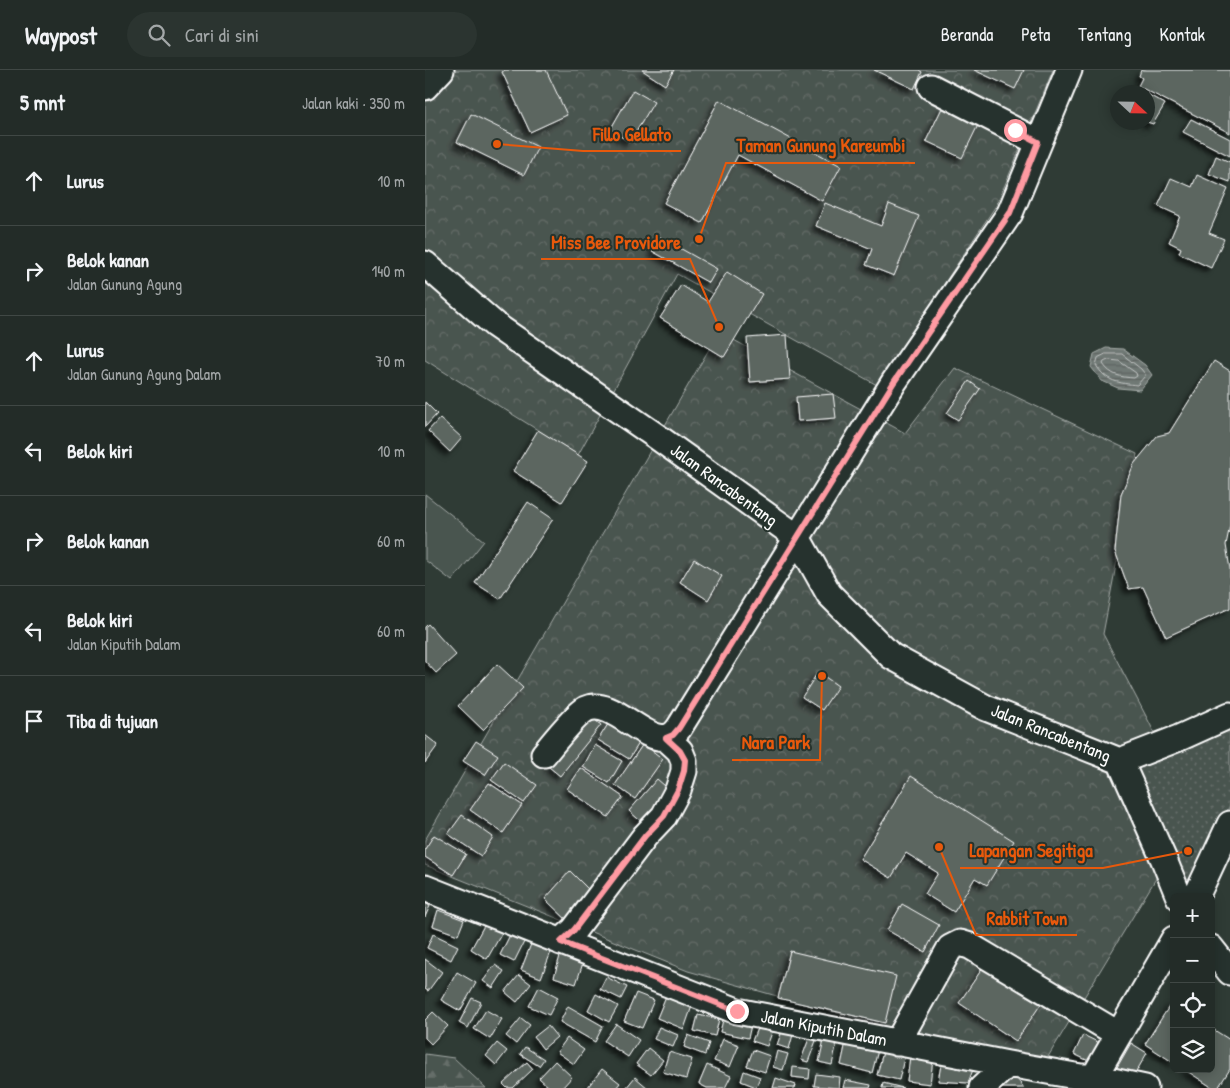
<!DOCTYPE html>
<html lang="id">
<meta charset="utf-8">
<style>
body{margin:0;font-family:"Patrick Hand",sans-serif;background:#2b3430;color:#f1f3f6}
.controls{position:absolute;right:15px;bottom:15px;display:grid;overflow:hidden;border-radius:8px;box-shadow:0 2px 12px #0003}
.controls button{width:45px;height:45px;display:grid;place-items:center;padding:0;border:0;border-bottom:1px solid #404845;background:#232c28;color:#f1f3f6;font:25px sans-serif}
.compass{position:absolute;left:685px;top:15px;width:45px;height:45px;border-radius:50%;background:#232c28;box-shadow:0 2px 12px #0003;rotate:112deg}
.stop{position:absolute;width:15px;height:15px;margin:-11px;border:4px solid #ff9aa2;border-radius:50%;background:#fff}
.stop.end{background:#ff9aa2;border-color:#fff;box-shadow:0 1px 5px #0008}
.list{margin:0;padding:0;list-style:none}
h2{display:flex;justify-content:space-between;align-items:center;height:65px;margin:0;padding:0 20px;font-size:21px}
h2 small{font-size:16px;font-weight:400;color:#a3a7a8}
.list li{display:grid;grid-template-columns:32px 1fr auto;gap:15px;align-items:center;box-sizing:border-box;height:90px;padding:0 20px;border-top:1px solid #404845}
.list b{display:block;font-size:19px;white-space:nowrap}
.list p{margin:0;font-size:16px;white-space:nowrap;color:#a3a7a8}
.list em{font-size:16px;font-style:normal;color:#a3a7a8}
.icon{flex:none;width:28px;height:28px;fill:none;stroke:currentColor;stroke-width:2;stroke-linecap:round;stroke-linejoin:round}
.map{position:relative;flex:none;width:805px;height:1018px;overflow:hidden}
header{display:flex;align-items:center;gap:30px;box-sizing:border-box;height:70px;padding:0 25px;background:#232c28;border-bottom:1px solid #404845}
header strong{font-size:24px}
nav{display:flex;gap:28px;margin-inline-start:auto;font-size:18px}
.search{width:350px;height:45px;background:#2b3430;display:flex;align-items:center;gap:12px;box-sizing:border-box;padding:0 18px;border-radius:28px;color:#a3a7a8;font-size:19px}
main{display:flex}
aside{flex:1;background:#232c28}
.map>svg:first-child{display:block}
.grass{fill:#4a544f;stroke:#a4aaa7}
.forest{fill:url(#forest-firs);stroke:#a4aaa7}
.park{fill:url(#park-crowns);stroke:#a4aaa7}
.garden{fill:url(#garden-dots);stroke:#a4aaa7}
.water{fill:url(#water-rules);stroke:#a9afac}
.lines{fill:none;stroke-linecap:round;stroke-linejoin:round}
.shore{stroke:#c6c9c8;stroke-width:1}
.building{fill:#5b6661;stroke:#fff;filter:url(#shadow)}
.minor-casing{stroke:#fff;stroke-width:29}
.minor{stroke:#26332d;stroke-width:25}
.route{stroke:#ff9aa2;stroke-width:6}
.labels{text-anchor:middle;stroke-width:4;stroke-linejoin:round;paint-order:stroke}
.street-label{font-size:18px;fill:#fff;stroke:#26332d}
.leader{fill:none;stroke:#e8590c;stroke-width:2}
.callout-dot{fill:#e8590c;stroke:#26332d;stroke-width:2}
.callout-label{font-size:19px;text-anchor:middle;font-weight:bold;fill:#e8590c;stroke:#26332d;stroke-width:4;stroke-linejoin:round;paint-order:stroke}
</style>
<header>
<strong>Waypost</strong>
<div class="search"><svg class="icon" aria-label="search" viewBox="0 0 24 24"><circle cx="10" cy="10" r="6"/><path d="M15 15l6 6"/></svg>Cari di sini</div>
<nav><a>Beranda</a><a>Peta</a><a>Tentang</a><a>Kontak</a></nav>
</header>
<main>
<aside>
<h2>5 mnt<small>Jalan kaki · 350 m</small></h2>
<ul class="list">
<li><svg class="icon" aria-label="ahead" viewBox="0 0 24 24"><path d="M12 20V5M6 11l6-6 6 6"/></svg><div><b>Lurus</b></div><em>10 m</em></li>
<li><svg class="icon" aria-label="right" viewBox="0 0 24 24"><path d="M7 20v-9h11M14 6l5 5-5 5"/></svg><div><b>Belok kanan</b><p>Jalan Gunung Agung</p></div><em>140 m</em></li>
<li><svg class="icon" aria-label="ahead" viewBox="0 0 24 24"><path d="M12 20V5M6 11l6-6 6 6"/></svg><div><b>Lurus</b><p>Jalan Gunung Agung Dalam</p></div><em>70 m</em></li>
<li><svg class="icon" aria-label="left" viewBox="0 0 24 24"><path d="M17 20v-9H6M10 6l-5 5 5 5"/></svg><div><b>Belok kiri</b></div><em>10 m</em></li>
<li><svg class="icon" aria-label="right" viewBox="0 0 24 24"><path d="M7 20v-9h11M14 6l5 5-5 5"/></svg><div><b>Belok kanan</b></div><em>60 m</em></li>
<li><svg class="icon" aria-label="left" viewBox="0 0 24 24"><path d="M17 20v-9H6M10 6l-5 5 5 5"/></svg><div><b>Belok kiri</b><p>Jalan Kiputih Dalam</p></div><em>60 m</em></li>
<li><svg class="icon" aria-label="arrive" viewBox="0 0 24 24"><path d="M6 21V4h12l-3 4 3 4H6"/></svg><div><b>Tiba di tujuan</b></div></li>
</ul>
</aside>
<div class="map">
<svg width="805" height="1018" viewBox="0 0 805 1018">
<defs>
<pattern id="forest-firs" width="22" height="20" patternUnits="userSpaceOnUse" patternTransform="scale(1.25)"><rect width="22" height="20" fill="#4a544f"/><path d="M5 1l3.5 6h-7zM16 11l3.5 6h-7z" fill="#656e69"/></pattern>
<pattern id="park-crowns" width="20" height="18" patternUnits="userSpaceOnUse" patternTransform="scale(1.25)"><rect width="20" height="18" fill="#4a544f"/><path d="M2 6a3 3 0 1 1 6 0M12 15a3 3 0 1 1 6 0" fill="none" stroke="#656e69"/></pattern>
<pattern id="garden-dots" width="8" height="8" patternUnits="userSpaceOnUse" patternTransform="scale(1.25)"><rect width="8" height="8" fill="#4a544f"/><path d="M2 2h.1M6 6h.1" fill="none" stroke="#656e69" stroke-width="1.8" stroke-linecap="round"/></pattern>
<pattern id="water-rules" width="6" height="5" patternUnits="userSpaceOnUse" patternTransform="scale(1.25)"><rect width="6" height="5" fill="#707975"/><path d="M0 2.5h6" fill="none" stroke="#5e6260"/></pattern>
<filter id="shadow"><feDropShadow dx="-4.5" dy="4.5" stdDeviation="2.5" flood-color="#0009"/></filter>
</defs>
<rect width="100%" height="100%" fill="#2f3b35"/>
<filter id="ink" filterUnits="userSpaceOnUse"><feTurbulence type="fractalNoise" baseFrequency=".02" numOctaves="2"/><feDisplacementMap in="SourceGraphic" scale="10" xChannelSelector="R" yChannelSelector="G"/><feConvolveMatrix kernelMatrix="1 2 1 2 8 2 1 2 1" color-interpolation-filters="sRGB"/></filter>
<g filter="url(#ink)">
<path class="grass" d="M0,424L59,471L27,511L0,490Z"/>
<path class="forest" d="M0,984L29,988L61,1018H0Z"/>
<path class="park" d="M0,0H628L572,134L452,315L252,204L153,385L0,290Z
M294,262L480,363L530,298L712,384L678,564L722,648L770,744L615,1000L263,901L0,795V770Z"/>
<path class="garden" d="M805,650V735L762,826L704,694Z"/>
<path class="water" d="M681,278L698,279L720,295L727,305L715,320L693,318L677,311L666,297L669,284Z"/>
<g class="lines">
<path class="shore" d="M681,284H697L716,299L720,304V306L712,315C694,313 681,312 671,295L673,288Z
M684,290L694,291L711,303L712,306L709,308C696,307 686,306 678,294L679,292Z"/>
</g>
<path class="building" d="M80,0H121L142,45L105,62L77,2Z
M217,0H249L240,15Z
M449,0H494L497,2L489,19Z
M549,0H599L590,19Z
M716,0H805V63L713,16L717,8L714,6Z
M711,18L719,22H708Z
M208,20L229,32L205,72L185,60Z
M722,24L740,34L728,54L722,52Z
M294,30L416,96L397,131L313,85L277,153L239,133Z
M518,36L554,53L537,88L501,71Z
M46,44L113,77L99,105L32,72Z
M766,49L805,69V86L758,62Z
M791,86L805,92V112L784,104Z
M772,105L803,119L784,163L799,169L786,198L754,183L756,178L744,172L755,146L733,136L746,108L767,117Z
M400,133L456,156L464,134L494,146L469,206L441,195L447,179L391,156Z
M235,167L292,199L284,213L227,181Z
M302,202L337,224L299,287L235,248L256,215L283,232Z
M362,265L365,309L325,312L322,268Z
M789,291L805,301V455L801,475L805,499V538L741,567L718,517L704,519L690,481L696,424L709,394L732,366L744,363Z
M544,311L555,319L533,350L522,343Z
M408,324L411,348L373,351L371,327Z
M0,332L12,344L0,357Z
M15,348L37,368L25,382L3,361Z
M113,360L163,391L137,432L88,401Z
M103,432L128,449L75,529L50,513Z
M269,489L297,506L283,530L255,512Z
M3,554L31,585L11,603L0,591V557Z
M72,594L98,618L58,660L33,636Z
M393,602L413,616L397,640L377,627Z
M165,646L176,655L135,706L124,697Z
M185,651L216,670L204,689L173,670Z
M0,665L13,675L0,693Z
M51,671L73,685L60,705L38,691Z
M218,674L238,689L210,729L190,715Z
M170,675L197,691L184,713L158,697Z
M79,692L112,715L99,733L66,710Z
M156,698L198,727L183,747L142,719Z
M486,706L589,771L562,815L550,808L529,842L500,824L513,803L481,783L466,808L435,789Z
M232,709L248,723L220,755L204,741Z
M64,713L97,735L78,763L45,740Z
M37,745L68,767L56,786L23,764Z
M9,765L41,784L28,805L0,787V779Z
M145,801L169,825L144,852L120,829Z
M0,833L5,836L0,847Z
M477,834L514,855L500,882L462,860Z
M13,840L39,850L33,865L8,856Z
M61,852L78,861L62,889L46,879Z
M8,864L33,876L26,890L2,878Z
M85,865L99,872L89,892L75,885Z
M106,874L126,882L116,908L96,900Z
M365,881L471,906L460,953L353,928Z
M135,886L158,893L151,914L129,907Z
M0,889L17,902L3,921L0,919Z
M561,893L618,931L591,971L534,933Z
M70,895L79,901L68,918L58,911Z
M32,902L51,913L35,941L16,930Z
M94,905L106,914L92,932L80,922Z
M181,907L202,917L196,929L175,919Z
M114,917L133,927L124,945L104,936Z
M211,923L229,930L217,958L199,951Z
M171,924L193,936L184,952L163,940Z
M241,926L267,936L259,959L232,948Z
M47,928L56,932L43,958L34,953Z
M747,932L749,933V993L720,974Z
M143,936L178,956L170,972L135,952Z
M61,940L77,949L65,969L49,959Z
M8,942L23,956L6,974L0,968V950Z
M273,945L294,949L290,966L269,961Z
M96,948L105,955L91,974L81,966Z
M298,950L326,955L323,968L295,962Z
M335,951L349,957L342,976L327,971Z
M191,954L214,970L203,987L179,971Z
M123,956L132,967L118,979L109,967Z
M234,957L253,965L248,977L229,969Z
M358,958L369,961L364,979L352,975Z
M786,958L805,970V999L793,1018H788L759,999H786Z
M263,965L284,973L280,985L259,977Z
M658,965L681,976L672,995L649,984Z
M385,966L392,968L383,992L376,990Z
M142,968L159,980L149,994L132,982Z
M298,969L314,975L305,997L289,991Z
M399,969L412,972L407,995L394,992Z
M421,972L453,980L447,1003L416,995Z
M72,973L82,981L71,995L61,986Z
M706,973L722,983L707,1009L691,999Z
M100,977L119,989L114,996L95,984Z
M223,978L238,990L226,1005L211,994Z
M459,978L480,984L474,1010L452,1005Z
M328,980L345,986L340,1002L322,996Z
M352,981L363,984L358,1000L348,997Z
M244,982L267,989L261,1009L238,1002Z
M485,986L508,989L505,1014L482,1011Z
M517,990L549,997L543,1013L513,1011Z
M130,991L147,1007L137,1018H125L114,1008Z
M102,992L108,999L88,1018H82L78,1014Z
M282,995L306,1006L300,1018H282L274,1014Z
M368,997L385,999L384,1009L367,1007Z
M177,999L195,1013L191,1018H162Z
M319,1001L335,1007L331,1017L316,1011Z
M586,1001L599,1018H577L573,1012Z
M391,1004L415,1007L414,1018L389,1016Z
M210,1007L223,1018H201Z
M351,1008L371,1015L370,1018H348Z
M420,1010L446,1015L445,1018H418Z
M458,1013L478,1018H457Z"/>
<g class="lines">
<defs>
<path id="minor" d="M0,17L16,0
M506,17L613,72
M0,194L70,255L231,366L372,467L404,524L466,586L561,638L695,691L739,790L754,827
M119,684C128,673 150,645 161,639C187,627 219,673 242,667C248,666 251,662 254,658L469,312L585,143L644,0
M695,691L754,668L805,645
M0,818L312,941L583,994L656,1007H669L720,1018
M771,827L805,754
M136,872L149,860L220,766L239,746L253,720L259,701V691L255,681L241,668
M786,878L805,902
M472,973L525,878L535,873L545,876L693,964
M669,1007L749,869
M557,1018L583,994"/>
</defs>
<use href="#minor" class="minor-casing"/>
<use href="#minor" class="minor"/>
</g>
</g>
<g class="lines" filter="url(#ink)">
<path class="route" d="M312,941L136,872L149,860L220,766L239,746L253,720L259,701L260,690L255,681L241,668L248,665L254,658L469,312L585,143L613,72L590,60"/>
</g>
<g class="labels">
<g class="street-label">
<text transform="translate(299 415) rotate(36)" y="6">Jalan Rancabentang</text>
<text transform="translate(626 663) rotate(22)" y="6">Jalan Rancabentang</text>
<text transform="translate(399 958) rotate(11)" y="6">Jalan Kiputih Dalam</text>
</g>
</g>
<path class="leader" d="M72 74L158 81H256M274 169L301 93H490M294 257L265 189H116M397 606L395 690H307M763 781L678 798H535M514 777L551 865H652"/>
<g class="callout-dot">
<circle cx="72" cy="74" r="5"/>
<circle cx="274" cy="169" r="5"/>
<circle cx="294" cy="257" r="5"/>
<circle cx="397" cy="606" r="5"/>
<circle cx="763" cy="781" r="5"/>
<circle cx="514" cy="777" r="5"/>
</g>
<g class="callout-label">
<text x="207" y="71">Fillo Gellato</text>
<text x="396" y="82">Taman Gunung Kareumbi</text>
<text x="191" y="179">Miss Bee Providore</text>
<text x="351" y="679">Nara Park</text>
<text x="606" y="787">Lapangan Segitiga</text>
<text x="602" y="855">Rabbit Town</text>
</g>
</svg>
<div class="controls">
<button>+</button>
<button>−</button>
<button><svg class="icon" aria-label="locate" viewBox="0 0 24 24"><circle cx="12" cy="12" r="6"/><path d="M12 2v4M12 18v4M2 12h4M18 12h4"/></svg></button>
<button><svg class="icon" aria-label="layers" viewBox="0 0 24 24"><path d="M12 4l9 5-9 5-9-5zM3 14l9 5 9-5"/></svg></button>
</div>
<svg class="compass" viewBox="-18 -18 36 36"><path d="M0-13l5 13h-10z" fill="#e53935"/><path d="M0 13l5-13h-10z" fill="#a3a7a8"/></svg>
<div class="stop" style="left:590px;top:60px"></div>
<div class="stop end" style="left:312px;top:941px"></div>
</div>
</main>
